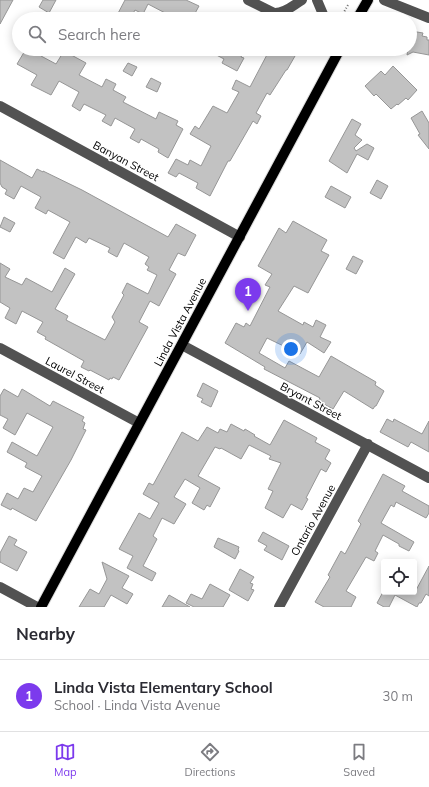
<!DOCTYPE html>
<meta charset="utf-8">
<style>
body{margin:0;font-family:Mulish,sans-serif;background:#f7f7f7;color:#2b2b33}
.controls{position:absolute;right:12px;bottom:12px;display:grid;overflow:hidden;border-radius:4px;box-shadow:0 2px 10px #0003}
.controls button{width:36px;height:36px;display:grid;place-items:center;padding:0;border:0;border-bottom:1px solid #e1e1e2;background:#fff;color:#2b2b33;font:20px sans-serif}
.you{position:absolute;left:291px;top:349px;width:14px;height:14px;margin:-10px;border:3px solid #fff;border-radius:50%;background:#1a73e8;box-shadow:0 0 0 6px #1a73e833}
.badge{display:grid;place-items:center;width:26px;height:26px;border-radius:50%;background:#7c3aed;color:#fff;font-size:13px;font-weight:700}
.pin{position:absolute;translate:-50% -33px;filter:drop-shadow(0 1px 2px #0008)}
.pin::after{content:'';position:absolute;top:21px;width:14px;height:12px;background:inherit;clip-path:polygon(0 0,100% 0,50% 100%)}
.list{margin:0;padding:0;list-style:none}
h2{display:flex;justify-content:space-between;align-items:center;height:52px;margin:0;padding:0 16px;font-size:17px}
h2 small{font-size:13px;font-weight:400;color:#7c7c81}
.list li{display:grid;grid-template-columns:26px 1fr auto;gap:12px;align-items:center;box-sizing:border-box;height:72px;padding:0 16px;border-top:1px solid #e1e1e2}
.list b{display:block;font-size:15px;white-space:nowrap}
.list p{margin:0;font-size:13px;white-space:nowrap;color:#7c7c81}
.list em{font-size:13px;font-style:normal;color:#7c7c81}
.icon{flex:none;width:22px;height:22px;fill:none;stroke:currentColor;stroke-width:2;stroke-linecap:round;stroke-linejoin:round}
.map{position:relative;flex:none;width:429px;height:607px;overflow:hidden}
.search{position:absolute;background:#fff;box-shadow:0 2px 10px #0003;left:12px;right:12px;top:12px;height:44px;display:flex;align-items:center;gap:10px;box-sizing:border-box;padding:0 14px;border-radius:22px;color:#7c7c81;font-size:15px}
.sheet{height:124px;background:#fff}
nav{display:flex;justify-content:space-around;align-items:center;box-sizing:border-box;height:56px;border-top:1px solid #e1e1e2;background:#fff;font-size:11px;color:#7c7c81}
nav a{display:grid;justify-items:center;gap:2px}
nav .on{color:#7c3aed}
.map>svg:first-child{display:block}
.building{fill:#c2c2c2;stroke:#969696}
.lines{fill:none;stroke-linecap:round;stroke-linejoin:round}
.major-casing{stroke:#dbdbdb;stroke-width:12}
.path{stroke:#747474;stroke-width:2;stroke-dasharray:1 2;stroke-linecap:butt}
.minor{stroke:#525252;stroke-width:10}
.major{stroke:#000;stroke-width:10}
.labels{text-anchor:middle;stroke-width:3;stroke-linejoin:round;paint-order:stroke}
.street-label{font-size:11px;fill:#000;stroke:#fff}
</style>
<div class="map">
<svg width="429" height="607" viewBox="0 0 429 607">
<rect width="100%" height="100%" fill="#fff"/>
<path class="building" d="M0,0H13L0,24Z
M43,0H56L49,13L39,7Z
M125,0H186L199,6L192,19H167L169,15L148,4L143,14L135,10L130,19H115Z
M411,31L423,33L422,36L427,37V40H429V55L413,52L407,55L408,49H410Z
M26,49H44L41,56L56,64L64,51L86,63L79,75L102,87L106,79L116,84L113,90L126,97L123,102L156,119L159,112L178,121L176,125L183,129L168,158L158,152L159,149L141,139L139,143L130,138L135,129L115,118L111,126L102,121L106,115L84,104L80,111L72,106L79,92L59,81L51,95L31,85L37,75L17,64Z
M205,49H245L241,57L244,58L237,71L222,63L224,59Z
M270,49H299L287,70H286L270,95L267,93L256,113L261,116L257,124L253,121L230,161H228L210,196L196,188L198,183L179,173L176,177L168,173L176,159L188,165L190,160L201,166L211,146L190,134L195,126L199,129L213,106L227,113L239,92L232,89L236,80L250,87Z
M128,63L137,67L132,76L123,71Z
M393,66L417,90L408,100L406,98L398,105L397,104L391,109L376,94L374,96L365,86L381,71L385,75Z
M151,78L161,83L157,92L146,87Z
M422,111L429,123V149L418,135L420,134L411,118Z
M352,119L361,124L355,135L362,140L354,148L356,151L367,144L374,148L368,160L357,154L347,173L329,161Z
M0,160L32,178L37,169L43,172V171L82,190L168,237L176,224L196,235L185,256L178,253L169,270L176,274L159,306L150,301L139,322L148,327L119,380L113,377L112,379L110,378L109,380L90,370L89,371L81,367L84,361L45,339L46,337L37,332L43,322L22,311L16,324L5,318L10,308L0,302V263L10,269L5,277L22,285L26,278L52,292L65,268L75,274L55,309L68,316L66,320L105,340L115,322L112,317L124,295L122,293L127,283L148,294L157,275L147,270L149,267L145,264L149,257L124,243L117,257L108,252L110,248L89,238L86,243L76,237L64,259L53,253L70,222L48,210L46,214L35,208L41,197L21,186L14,199L5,194L7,190L2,187L0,183Z
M377,180L388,186L381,199L370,193Z
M331,186L351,197L345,208L325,197Z
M4,217L15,223L10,232L0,227Z
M293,221L327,240L321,251L329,255L308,293L294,286L278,311L303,325L304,322L313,327L316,320L326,325L320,337L331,342L324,353L307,342L300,354L267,338L259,353L285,368L289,361L319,377L331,356L376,382L375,385L384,391L376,406H375L373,409L344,391L333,409L318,401L320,398L264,369L265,367L225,343L236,323L244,327L246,323L250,326L270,287L265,285L272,274L258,266L279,228L286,233Z
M353,256L363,261L356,274L346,269Z
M203,383L218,391L211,407L201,402L203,399L197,396Z
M4,389L18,397L22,389L50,406L53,401L84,417L82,421L85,423L83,429L86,430L71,460L36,521L12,508L11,510L1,505L7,493L18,499L24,488L33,492L42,476L25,467L27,463L7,452L12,442L37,456L53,427L27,413L15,435L3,428L8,419L0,415V396Z
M387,419L393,422L394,419L422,434L429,421V452L411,442L408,447L380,432Z
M284,420L317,438L315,442L330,450L325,459L331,463L326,472L321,469L306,498L308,499L302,510L291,504L283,518L265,508L273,491L268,489L281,463L269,459L271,456L249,445L241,459L221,448L220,449L215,447L198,476L220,488L210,507L207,505L204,510L192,503L200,488L185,479L174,497L186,504L174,524L162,518L153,536L157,539L143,566L156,573L152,581L127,568L133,556L119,549L139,513L150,519L159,503L143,494L149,483L153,485L182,432L198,441L207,427L218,433L220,429L227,432L231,424L244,431L245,429L255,435L254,436L270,445Z
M383,474L405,486L402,491L429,506V513L426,518L396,502L394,507L391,505L381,523L414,542L409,551L399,546V544L383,535L375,551L378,553L374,561L366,557L346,591L356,597L351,607H324L315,602L330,577L328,575L341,551L345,554L361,524L358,521Z
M263,532L289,546L282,560L264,550L267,546L258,541Z
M9,536L17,540L14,545L27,552L17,571L0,562V553Z
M218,538L239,547L238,550L239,551L235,559L214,547Z
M102,562L129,576L122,588L133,594L127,604L111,595L104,607H79L90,589L99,594L107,579Z
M429,566V596L426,594L421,603H419L417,607L395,595L389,607H384L377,603L383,592H415Z
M240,569L254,577L250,583L253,584L251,589L254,590L248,601L229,590Z
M210,584L230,595L223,607H194L186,603L191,594L202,599Z
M169,595L190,607H162Z"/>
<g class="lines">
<defs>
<path id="major" d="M357,19L368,0
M41,607L340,49"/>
</defs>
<use href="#major" class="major-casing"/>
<path class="path" d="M340,19L348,5"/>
<path class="minor" d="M248,0L274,13C284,14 294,5 302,0
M317,0L325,19
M384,0L429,18
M0,106L240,237
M182,345L429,478
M0,348L139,423
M0,587L37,607
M279,607L368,444"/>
<use href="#major" class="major"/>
</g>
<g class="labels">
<g class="street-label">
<text transform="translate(126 161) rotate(28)" y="4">Banyan Street</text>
<text transform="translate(180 322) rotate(-62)" y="4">Linda Vista Avenue</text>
<text transform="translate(75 375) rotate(28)" y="4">Laurel Street</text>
<text transform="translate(311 401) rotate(28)" y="4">Bryant Street</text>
<text transform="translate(313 520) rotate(-61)" y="4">Ontario Avenue</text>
</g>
</g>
</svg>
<div class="controls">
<button><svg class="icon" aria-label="locate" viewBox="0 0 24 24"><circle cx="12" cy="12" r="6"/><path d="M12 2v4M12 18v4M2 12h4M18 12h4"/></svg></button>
</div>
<div class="you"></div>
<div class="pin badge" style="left:248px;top:311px">1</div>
<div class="search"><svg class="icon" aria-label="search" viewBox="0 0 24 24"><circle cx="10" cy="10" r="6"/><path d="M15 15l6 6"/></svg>Search here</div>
</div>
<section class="sheet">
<h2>Nearby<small></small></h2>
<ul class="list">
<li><span class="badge">1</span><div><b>Linda Vista Elementary School</b><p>School · Linda Vista Avenue</p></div><em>30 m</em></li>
</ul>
</section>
<nav>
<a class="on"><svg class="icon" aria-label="map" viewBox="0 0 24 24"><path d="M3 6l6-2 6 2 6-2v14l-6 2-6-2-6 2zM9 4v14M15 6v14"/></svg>Map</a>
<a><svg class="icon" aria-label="directions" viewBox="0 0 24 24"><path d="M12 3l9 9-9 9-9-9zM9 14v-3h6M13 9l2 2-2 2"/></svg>Directions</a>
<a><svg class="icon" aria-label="saved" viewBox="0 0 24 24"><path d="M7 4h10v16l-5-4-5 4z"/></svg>Saved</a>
</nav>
